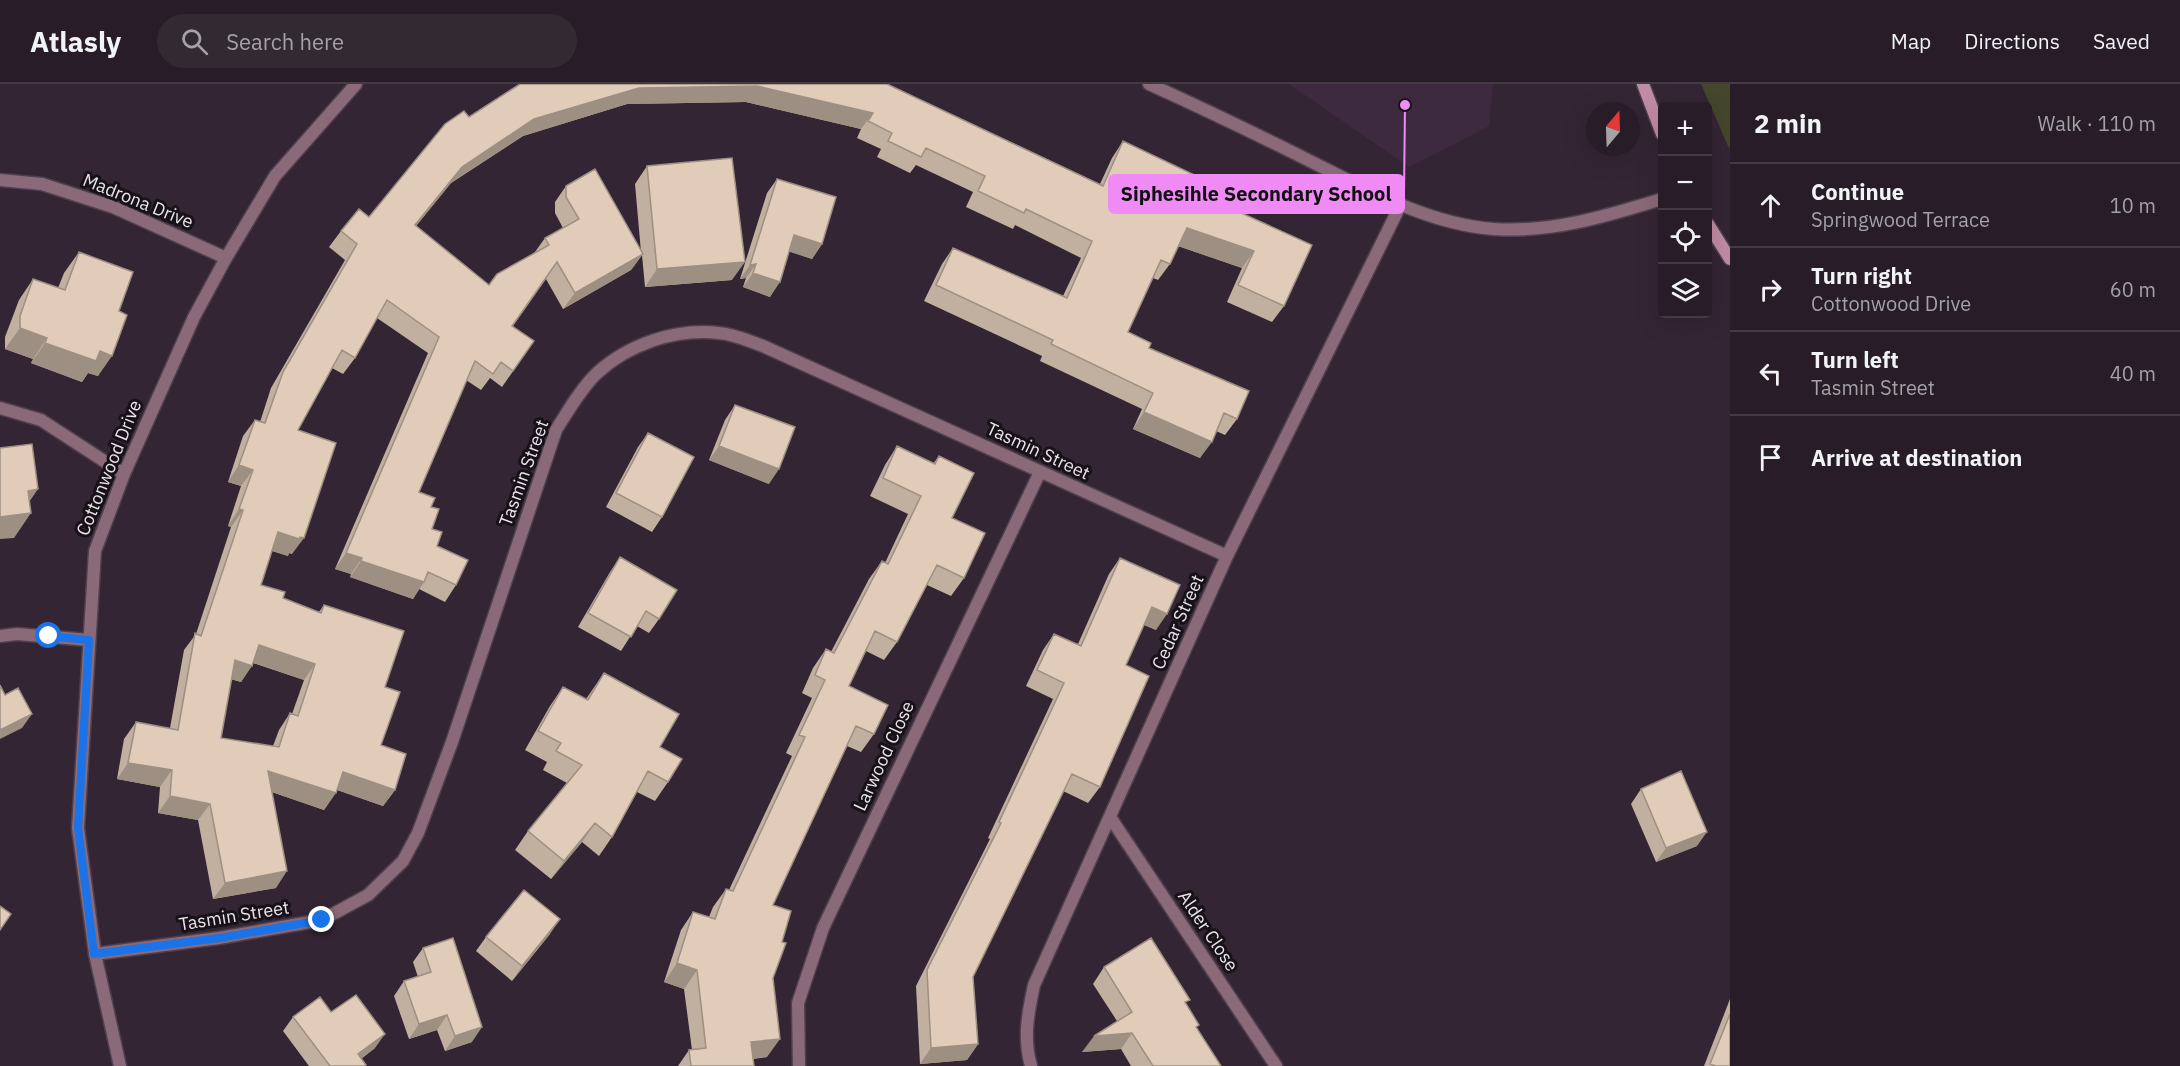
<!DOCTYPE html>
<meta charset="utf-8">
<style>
body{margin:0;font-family:"IBM Plex Sans",sans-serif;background:#332933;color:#f1f3f6}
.controls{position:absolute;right:18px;top:18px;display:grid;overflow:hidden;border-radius:6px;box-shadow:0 6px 24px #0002}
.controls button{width:54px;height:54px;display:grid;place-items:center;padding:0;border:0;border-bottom:2px solid #433a44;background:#271c27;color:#f1f3f6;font:30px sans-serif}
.compass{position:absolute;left:1586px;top:18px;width:54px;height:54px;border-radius:50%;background:#271c27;box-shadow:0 6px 24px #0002;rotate:19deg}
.stop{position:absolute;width:18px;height:18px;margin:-14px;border:4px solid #1a73e8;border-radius:50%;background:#fff}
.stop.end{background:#1a73e8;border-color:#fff;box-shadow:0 2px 6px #0008}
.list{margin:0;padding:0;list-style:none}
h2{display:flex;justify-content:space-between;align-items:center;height:78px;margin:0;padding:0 24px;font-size:26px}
h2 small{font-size:20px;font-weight:400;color:#a4a1a7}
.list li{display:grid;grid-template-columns:39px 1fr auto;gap:18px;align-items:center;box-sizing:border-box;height:84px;padding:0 24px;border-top:2px solid #433a44}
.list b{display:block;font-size:22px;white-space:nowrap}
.list p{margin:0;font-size:20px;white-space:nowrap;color:#a4a1a7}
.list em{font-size:20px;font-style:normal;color:#a4a1a7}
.icon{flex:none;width:33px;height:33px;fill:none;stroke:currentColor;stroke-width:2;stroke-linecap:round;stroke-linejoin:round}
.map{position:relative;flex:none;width:1730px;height:982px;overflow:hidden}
header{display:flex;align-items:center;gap:36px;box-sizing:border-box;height:84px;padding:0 30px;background:#271c27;border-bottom:2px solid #433a44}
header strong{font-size:28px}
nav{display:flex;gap:33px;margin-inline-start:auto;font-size:21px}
.search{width:420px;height:54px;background:#332933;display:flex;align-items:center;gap:15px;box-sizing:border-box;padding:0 21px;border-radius:33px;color:#a4a1a7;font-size:22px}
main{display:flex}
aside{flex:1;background:#271c27}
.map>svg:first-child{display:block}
.built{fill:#3e2a3f}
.green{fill:#44472c}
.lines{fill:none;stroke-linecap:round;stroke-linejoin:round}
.minor-casing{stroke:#4e404e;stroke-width:15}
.tertiary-casing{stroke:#4e404e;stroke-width:15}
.secondary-casing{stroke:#4e404e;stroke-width:15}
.minor{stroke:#8a6978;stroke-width:12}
.tertiary{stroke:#8a6978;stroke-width:12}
.secondary{stroke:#c08ba4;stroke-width:12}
.wall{fill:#c1af9f;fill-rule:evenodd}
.shaded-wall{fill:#9d8f82}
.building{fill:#e0ccb9;stroke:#9d8f82;stroke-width:1.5;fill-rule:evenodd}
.route{stroke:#1a73e8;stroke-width:8}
.labels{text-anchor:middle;stroke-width:6;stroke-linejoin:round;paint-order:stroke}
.street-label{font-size:18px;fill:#ece3ec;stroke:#171118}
.leader{fill:none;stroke:#f08bf6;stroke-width:2}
.callout-dot{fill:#f08bf6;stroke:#171118;stroke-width:2}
.callout{fill:#f08bf6;stroke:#f08bf6;stroke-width:2}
.callout-label{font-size:20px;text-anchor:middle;font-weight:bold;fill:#111}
</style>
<header>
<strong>Atlasly</strong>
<div class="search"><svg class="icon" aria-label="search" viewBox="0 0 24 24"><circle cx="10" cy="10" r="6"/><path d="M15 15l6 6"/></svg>Search here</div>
<nav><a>Map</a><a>Directions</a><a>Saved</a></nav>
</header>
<main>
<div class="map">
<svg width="1730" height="982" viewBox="0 0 1730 982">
<rect width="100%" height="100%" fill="#342534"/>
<path class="built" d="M1289,0H1493L1489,42L1409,83Z"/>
<path class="green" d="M1701,0H1730V65L1728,62Z"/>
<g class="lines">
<defs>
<path id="minor" d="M0,96L42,100L113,123L226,174
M0,324L41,336L124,390
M0,552L17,550L89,556
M1110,733L1276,982
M95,870L219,854L322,836L368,811L403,777L418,749L452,658L556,346C568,327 580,306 596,290C628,260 676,244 719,249C734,250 749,257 763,262L1227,472
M120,982L95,870L78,744L95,467L124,390L194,233L226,174L275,92L356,0
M799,982L798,919L823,844L1040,388
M1031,982C1023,954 1028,929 1034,901L1227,472L1401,120"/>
<path id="tertiary" d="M1149,0C1202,24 1254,49 1306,75C1364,104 1427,140 1493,145C1552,149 1607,132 1662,115"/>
<path id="secondary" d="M1643,0L1662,50
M1708,140L1730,175"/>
</defs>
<use href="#minor" class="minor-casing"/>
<use href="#tertiary" class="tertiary-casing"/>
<use href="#secondary" class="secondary-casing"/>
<use href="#minor" class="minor"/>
<use href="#tertiary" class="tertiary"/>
<use href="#secondary" class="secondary"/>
</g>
<path class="wall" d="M520,0H887L1100,100L1112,74L1123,57L1217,118L1312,161L1284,222L1272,238L1227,218L1242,184L1178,162L1170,180L1158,196L1153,194L1128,248L1237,335L1225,351L1216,347L1200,374L1133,345L1142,325L1040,277L1042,272L924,217L942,180L953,164L1063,212L1081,174L1015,141L1013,145L966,123L973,108L916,81L910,89L877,73L881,65L857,54L861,45L746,18L627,20L523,52L451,99L416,142L489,201L535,168L545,154L563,144L555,129V118L566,102L641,168L635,100L647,82L732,196L645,203L642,171L631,186L563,225L546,195L513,242L534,257L502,303L490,294L481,306L466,296L419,408L431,423L432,445L437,462L456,501L445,518L419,505L413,515L350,493L351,490L335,485L428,269L377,234L355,274L343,290L332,284L298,346L292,470L289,469L288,472L272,467L261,501L283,514L319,528L324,521L385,603L381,661L395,706L383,722L337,706L324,726L272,708L276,804L213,815L198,736L158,729L160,703L117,695L124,655L136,638L170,644L184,566L196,550L231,443L228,442L241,402L228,398L243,352L255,336L260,338L271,304L345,176L329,163L341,147L369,133L469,33ZM253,579L304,596L292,630L290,629L279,646L273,662L221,654L231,595L241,598Z
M777,95L822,160L812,175L789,167L770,213L743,203L746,194L740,195L767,109Z
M79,168L119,227L98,292L88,289L82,298L31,279L33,275L5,265V253L19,216L33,195L58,204L64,189Z
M735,321L769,400L709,376L725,336Z
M648,349L662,433L652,448L606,423L638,363Z
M897,362L933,380L939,372L964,494L951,512L927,501L897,558L884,576L866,567L849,602L874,650L861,668L847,662L773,821L782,858L773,894L767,973L753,975L754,982H678L689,966H692L684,905L664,898L681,846L693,828L709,833L713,823L726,805L729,806L792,672L786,669L812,614L802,609L813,584L826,565L831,568L869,495L882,477L885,479L908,430L870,412L885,381Z
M620,473L659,535L649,549L637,542L621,567L578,543L610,488Z
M1120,474L1156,546L1144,541L1126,581L1100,703L1088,719L1063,707L973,893L978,960L967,976L920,980L916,902L990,755L988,754L1053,615L1026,602L1043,566L1054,550L1078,560L1109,490Z
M604,589L660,663L668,698L655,717L637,708L612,753L599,772L582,758L551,795L515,766L528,747L567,699L543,686L547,678L525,666L550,622L563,603L586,615Z
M1641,705L1697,762L1656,778L1631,720Z
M550,850L512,897L476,867L486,853Z
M423,864L472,958L445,967L437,946L409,955L394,912L404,897L418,893L413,878Z
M1104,883L1186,921L1197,944L1221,982H1131L1121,965L1082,968L1117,937L1093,900Z
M1730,915V982H1704Z
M331,928L375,964L361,975L365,982H309L283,947L293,933Z"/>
<path class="shaded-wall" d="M757,2L873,29L861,45L746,18L627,20L523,52L451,99L403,158L415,141L462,83L534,35L639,4Z
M1187,144L1254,167L1242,184L1175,161Z
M794,151L822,160L812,175L784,166Z
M643,170L631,186L563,225L575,209Z
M745,178L732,196L645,203L657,185Z
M756,180L746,194L740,195L750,181Z
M753,189L780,198L770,213L743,203Z
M20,244L47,254L33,275L5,265Z
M45,259L100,267L112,272L98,292L88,289L82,298L31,279Z
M1144,328L1212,358L1200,374L1133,345Z
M719,362L779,385L769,400L709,376Z
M239,381L253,386L241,402L228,398Z
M38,405L21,430L28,407Z
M239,425L243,426L231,443L228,442Z
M31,429L14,454L0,455V433Z
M278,448L300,453L304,454L292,470L289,469L288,472L267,465Z
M346,469L362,474L351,490L335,485Z
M361,477L424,498L413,515L350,493Z
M1152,523L1167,530L1156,546L1141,539Z
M259,561L315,580L304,596L248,577Z
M235,576L252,582L241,598L223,593Z
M32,630L22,644L0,655V646Z
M128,679L172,686L160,703L117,695Z
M268,687L336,709L324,726L257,703Z
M343,688L395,706L383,722L332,704Z
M170,712L210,720L198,736L158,729Z
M595,739L582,758L551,795L564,777Z
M1707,748L1697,762L1656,778L1666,764Z
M287,787L276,804L213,815L225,799Z
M560,835L550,850L512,897L522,882Z
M677,879L697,886L684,905L664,898Z
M447,931L437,946L409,955L419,940Z
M482,943L472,958L445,967L455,952Z
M1132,949L1121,965L1082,968L1094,952Z
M385,950L375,964L351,982L358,970Z
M780,955L767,973L738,976L751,958Z
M978,960L967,976L920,980L931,964Z"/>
<path class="building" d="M520,0H887L1103,102L1123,57L1224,105L1217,118L1312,161L1284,222L1238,201L1254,167L1187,144L1170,180L1161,176L1128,248L1151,259L1149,264L1249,307L1237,335L1224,329L1212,358L1144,328L1153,309L1051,260L1053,256L936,201L953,164L1067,214L1092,157L1026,125L1024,129L978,107L985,92L926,64L921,73L888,57L892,49L868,37L873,29L757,2L639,4L534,35L462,83L415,141L489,201L497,190L549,161L545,154L579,135L566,113V102L595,85L643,170L575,209L557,178L512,242L534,257L513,287L501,278L493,290L475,277L419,408L435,414L431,423L439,425L432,445L442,448L437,462L468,476L456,501L428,488L424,498L361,477L362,474L346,469L439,253L387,216L355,274L342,266L298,346L336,359L304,454L300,453L299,455L278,448L261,501L285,508L283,514L321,529L324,521L404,547L385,603L400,608L381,661L406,670L395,706L343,688L336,709L268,687L287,787L225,799L210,720L170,712L172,686L128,679L136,638L178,646L195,549L201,552L243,426L239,425L253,386L239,381L255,336L265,339L283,288L357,160L341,147L359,125L369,133L445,40L464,27L469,33ZM259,561L315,580L298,632L290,629L279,663L221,654L235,576L252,582Z
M732,74L745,178L657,185L647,82Z
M777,95L836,113L822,160L794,151L780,198L753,189L756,180L750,181Z
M79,168L133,188L119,227L127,231L112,272L100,267L96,277L45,259L47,254L20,244V232L33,195L65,206Z
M735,321L795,343L779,385L719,362Z
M648,349L694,373L662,433L616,409Z
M32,360L38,405L28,407L31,429L0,433V364Z
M897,362L935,380L939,372L974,389L952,434L985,449L964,494L937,481L897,558L875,547L849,602L888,621L874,650L856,642L773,821L791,827L782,858L786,859L773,894L780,955L751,958L754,982H691L689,966L706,964L697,886L677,879L693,828L715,835L726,805L733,807L805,653L799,651L825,596L815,591L826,565L834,569L882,477L888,480L921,412L883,394Z
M620,473L677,506L659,535L646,527L631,553L588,529Z
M1120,474L1180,501L1167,530L1152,523L1126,581L1149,592L1100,703L1072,690L973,893L978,960L931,964L927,886L1001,739L999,738L1064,599L1037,586L1054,550L1081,562Z
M604,589L679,630L660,663L682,675L668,698L648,687L612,753L595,739L564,777L528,747L582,681L556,667L561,659L538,647L563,603L588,616Z
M0,601L5,611L18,604L32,630L0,646Z
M1681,687L1707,748L1666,764L1641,705Z
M524,806L560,835L522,882L486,853Z
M0,822L11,830L0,846Z
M453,854L482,943L455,952L447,931L419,940L404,897L431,888L423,864Z
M1151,854L1190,916L1185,918L1199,941L1196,943L1221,982H1153L1132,949L1094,952L1132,928L1104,883Z
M356,911L385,950L358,970L366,981L364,982H330L293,933L320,913L331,928Z
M1730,930V982H1716L1710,980Z"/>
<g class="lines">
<path class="route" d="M49,552L89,556L78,744L94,870L219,854L322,836"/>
</g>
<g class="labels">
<g class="street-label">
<text transform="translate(138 117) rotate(22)" y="6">Madrona Drive</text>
<text transform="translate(1038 367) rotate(25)" y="6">Tasmin Street</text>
<text transform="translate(109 384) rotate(-68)" y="6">Cottonwood Drive</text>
<text transform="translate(524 389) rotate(-70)" y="6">Tasmin Street</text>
<text transform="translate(1178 538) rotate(-66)" y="6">Cedar Street</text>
<text transform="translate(884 672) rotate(-65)" y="6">Larwood Close</text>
<text transform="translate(234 832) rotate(-9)" y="6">Tasmin Street</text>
<text transform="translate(1208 847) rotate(56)" y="6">Alder Close</text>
</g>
</g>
<path class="leader" d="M1405 21L1404 110"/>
<circle class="callout-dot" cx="1405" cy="21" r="6"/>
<rect class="callout" x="1109" y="91" width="295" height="38" rx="6"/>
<g class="callout-label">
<text x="1256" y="117">Siphesihle Secondary School</text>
</g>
</svg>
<div class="controls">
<button>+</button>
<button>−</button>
<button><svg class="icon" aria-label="locate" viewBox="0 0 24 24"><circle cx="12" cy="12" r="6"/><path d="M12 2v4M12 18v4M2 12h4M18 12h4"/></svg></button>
<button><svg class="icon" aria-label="layers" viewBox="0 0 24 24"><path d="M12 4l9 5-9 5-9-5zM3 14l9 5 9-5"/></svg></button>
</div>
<svg class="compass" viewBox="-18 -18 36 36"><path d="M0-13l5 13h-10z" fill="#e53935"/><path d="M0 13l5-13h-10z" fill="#a4a1a7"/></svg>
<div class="stop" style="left:49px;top:552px"></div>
<div class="stop end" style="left:322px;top:836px"></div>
</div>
<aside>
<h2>2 min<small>Walk · 110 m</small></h2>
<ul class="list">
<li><svg class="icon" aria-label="ahead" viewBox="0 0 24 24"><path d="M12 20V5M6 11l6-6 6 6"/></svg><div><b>Continue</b><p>Springwood Terrace</p></div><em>10 m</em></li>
<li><svg class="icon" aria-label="right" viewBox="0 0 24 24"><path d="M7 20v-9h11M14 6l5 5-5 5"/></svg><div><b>Turn right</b><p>Cottonwood Drive</p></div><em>60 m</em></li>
<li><svg class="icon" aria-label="left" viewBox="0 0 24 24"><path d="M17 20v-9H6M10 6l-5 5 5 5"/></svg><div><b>Turn left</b><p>Tasmin Street</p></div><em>40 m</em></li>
<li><svg class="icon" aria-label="arrive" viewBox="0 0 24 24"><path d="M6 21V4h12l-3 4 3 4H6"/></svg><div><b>Arrive at destination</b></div></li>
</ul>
</aside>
</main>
